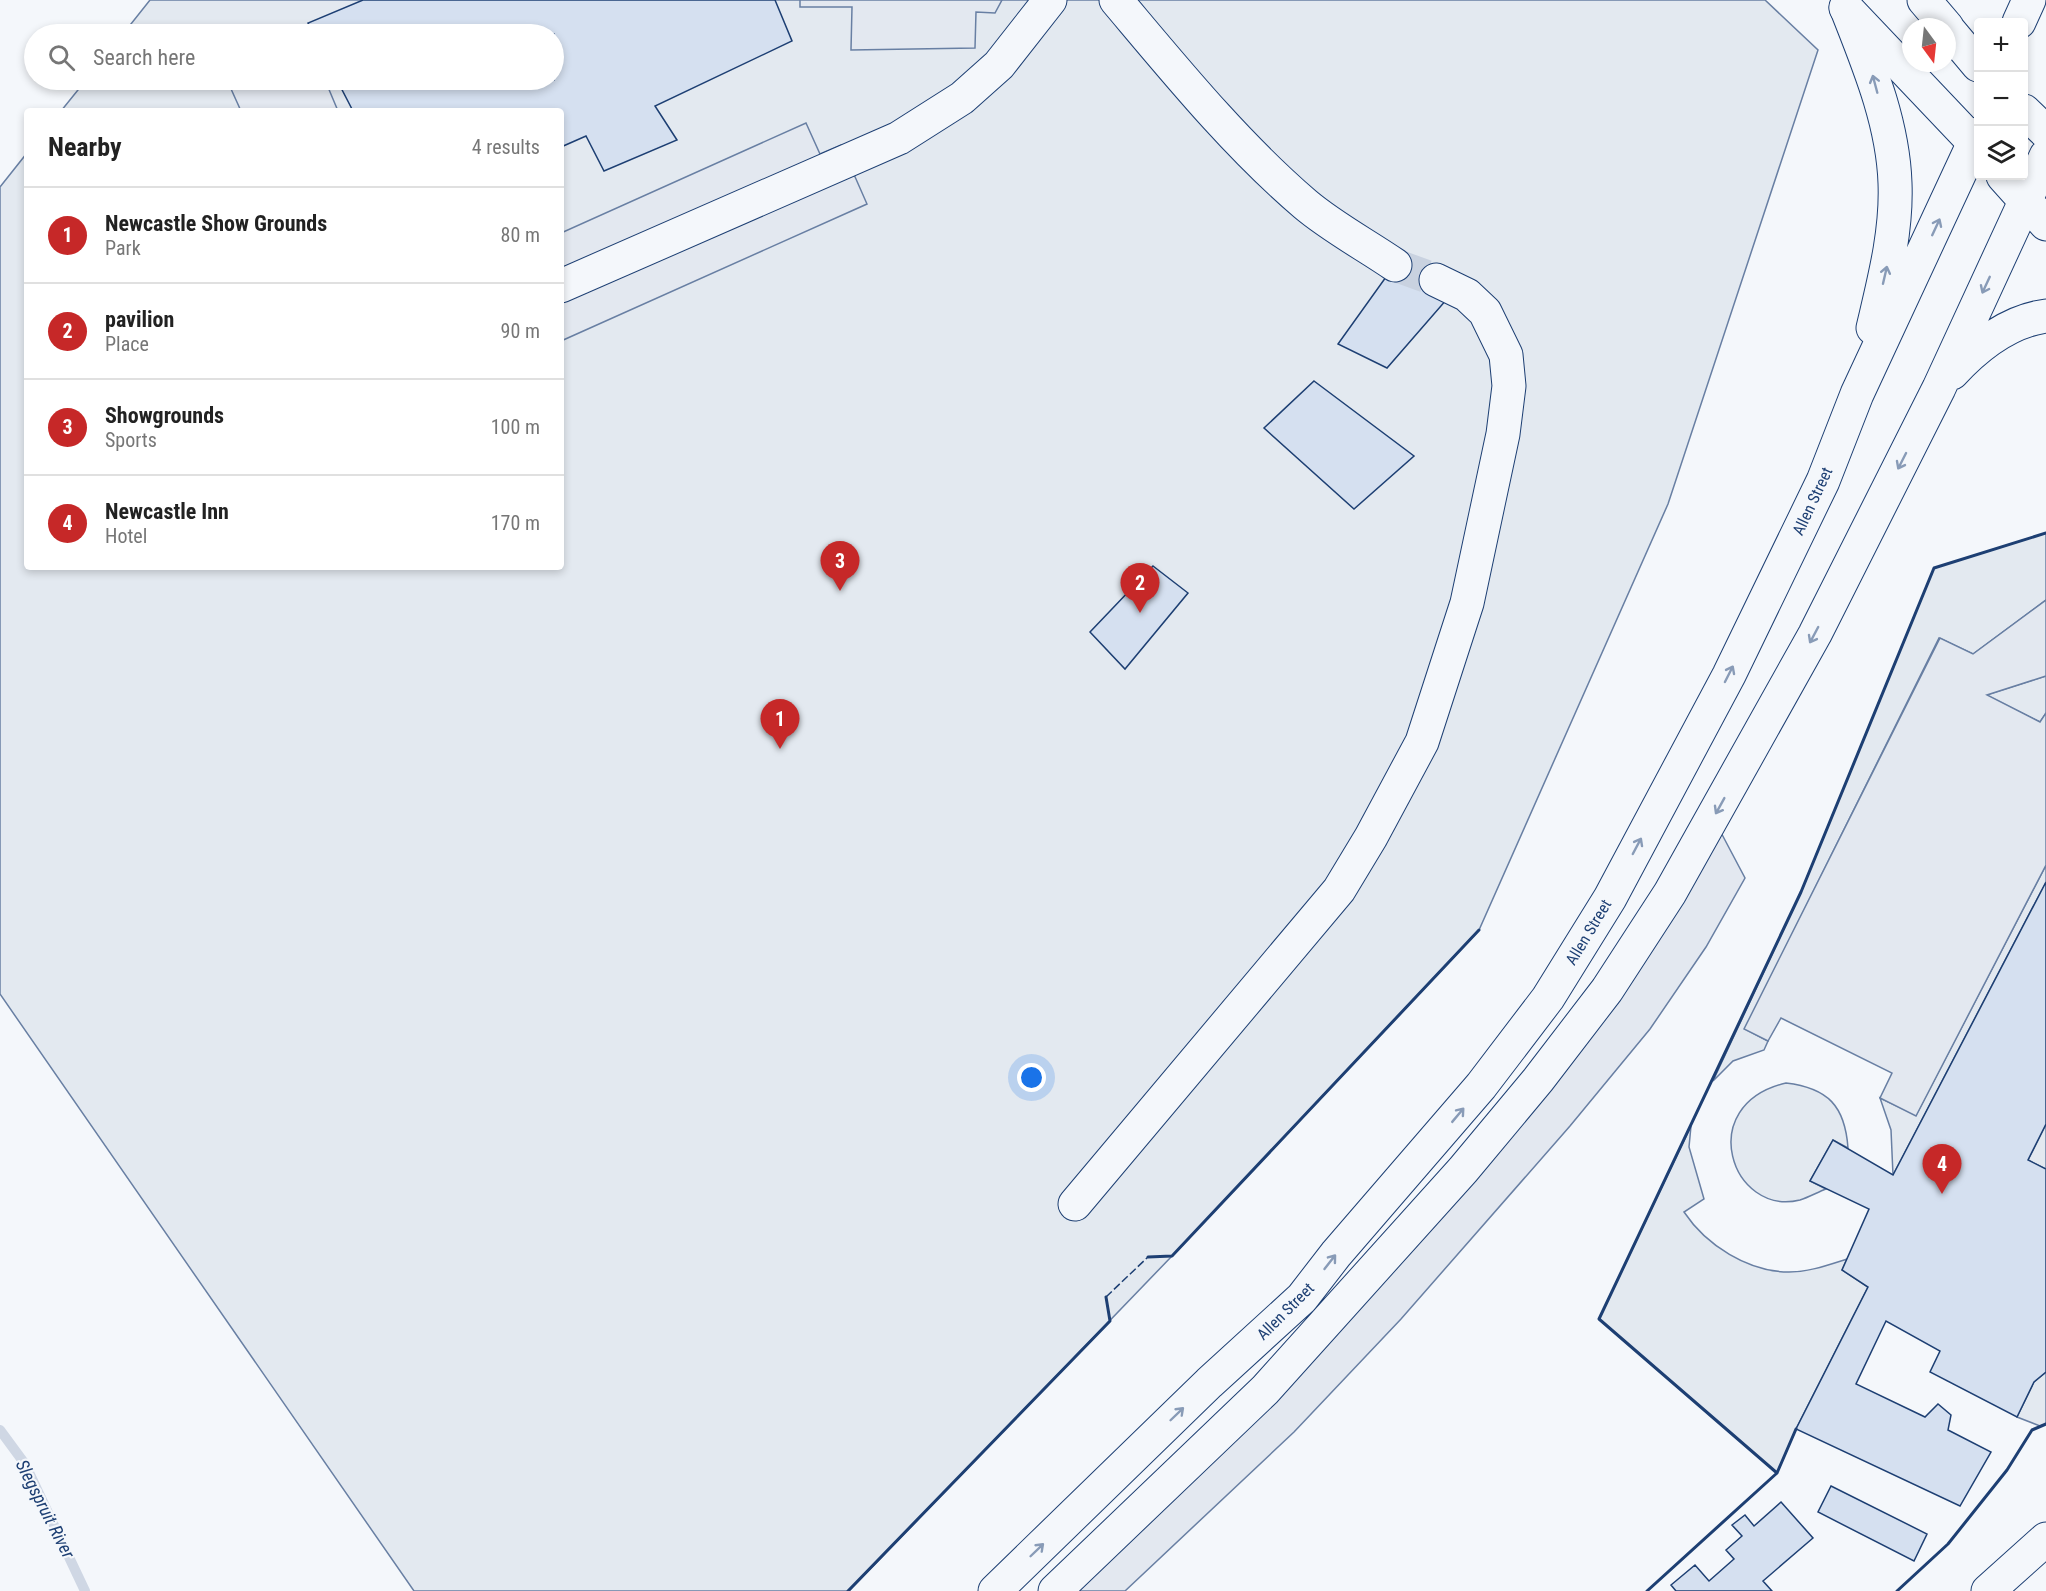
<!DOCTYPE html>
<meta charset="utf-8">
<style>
body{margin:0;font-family:"Roboto Condensed",sans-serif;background:#f6f6f6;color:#222}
.controls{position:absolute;right:18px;top:18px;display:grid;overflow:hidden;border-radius:6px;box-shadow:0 3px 9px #0003}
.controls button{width:54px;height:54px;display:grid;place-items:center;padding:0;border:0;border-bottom:2px solid #e0e0e0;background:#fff;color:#222;font:30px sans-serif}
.compass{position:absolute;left:1902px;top:18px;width:54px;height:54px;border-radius:50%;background:#fff;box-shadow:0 3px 9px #0003;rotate:165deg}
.you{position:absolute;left:1032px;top:1078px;width:21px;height:21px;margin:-15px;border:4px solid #fff;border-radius:50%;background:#1a73e8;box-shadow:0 0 0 9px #1a73e833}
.badge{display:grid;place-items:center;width:39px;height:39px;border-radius:50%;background:#c62828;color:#fff;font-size:20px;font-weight:700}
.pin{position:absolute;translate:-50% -50px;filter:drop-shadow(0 2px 3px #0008)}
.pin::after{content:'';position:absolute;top:32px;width:21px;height:18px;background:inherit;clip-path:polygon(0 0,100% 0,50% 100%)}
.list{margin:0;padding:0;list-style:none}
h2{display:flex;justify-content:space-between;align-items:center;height:78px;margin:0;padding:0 24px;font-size:26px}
h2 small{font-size:20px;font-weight:400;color:#767676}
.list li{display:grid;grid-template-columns:39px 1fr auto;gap:18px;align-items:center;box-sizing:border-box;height:96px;padding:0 24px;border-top:2px solid #e0e0e0}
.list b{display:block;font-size:22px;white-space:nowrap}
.list p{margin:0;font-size:20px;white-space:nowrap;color:#767676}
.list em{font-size:20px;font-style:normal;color:#767676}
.icon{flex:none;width:33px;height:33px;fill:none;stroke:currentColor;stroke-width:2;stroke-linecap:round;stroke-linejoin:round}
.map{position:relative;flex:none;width:2046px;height:1591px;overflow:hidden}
.search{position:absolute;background:#fff;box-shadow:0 3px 9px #0003;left:24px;top:24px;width:540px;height:66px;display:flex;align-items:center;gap:15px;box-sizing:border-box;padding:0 21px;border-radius:33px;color:#767676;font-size:22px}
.panel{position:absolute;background:#fff;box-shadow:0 3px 9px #0003;left:24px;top:108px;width:540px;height:462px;border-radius:6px}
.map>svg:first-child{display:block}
.green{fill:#e3e9f0;stroke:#687fa3;stroke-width:1.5}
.parking{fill:#e3e8f0;stroke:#687fa3;stroke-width:1.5}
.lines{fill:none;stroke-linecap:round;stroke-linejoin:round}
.stream{stroke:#cfd7e4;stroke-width:10}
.building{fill:#d5e0f0;stroke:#1d3f73;stroke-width:1.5}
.minor-tunnel{stroke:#c9d2e0;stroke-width:33;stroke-dasharray:33 16;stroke-linecap:butt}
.minor-casing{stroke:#1d3f73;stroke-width:35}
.major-casing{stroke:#1d3f73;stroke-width:35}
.minor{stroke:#f4f7fb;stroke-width:33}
.major{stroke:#f4f7fb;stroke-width:33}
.fence{stroke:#1d3f73;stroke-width:1.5;stroke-dasharray:8 3;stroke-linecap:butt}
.wall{stroke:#1d3f73;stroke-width:3}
.oneway{stroke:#889bb7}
.labels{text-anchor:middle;stroke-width:4.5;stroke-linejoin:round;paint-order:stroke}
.street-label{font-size:16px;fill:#1d3f73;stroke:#f4f7fb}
.water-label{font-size:18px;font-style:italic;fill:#1d3f73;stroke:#f4f7fb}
</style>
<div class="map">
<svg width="2046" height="1591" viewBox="0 0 2046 1591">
<rect width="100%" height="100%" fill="#f4f7fb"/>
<path class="green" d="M150,0H1765L1818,50L1668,504L1479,930L1172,1256L849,1591H414L0,994V187L27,153V567H561V111H61L86,80H554V34H123Z
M2046,533V600L1973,654L1939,638L1745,1029L1768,1041L1764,1050L1733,1061L1713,1081L1801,892L1934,568Z
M2046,676V713L2040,722L1986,695Z
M2046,865V882L1893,1175L1891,1130L1880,1098L1916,1115Z
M1786,1083C1828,1088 1845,1106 1848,1148L1833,1140L1810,1181L1826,1189C1818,1192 1809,1197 1800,1200C1732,1217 1693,1105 1786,1083Z
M2046,1124V1169L2028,1160Z
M1691,1126L1689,1147L1704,1199L1684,1212C1706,1245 1748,1272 1789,1272C1809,1272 1828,1265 1847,1259L1842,1270L1868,1287L1796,1429L1777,1473L1599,1319Z
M2046,1372V1424L2040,1426L2017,1417L2034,1382Z"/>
<path class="parking" d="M800,0H1002L995,13L976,12L975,48L851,50L852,7H800Z
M227,80H325L338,111H241Z
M806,123L820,154L841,145L867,204L561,341V233Z
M2046,600V676L1987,695L2040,722L2046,713V865L1916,1116L1880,1098L1892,1073L1781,1018L1768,1041L1744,1029L1940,638L1973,654Z
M1717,825L1745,878L1706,947L1650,1029L1570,1126L1401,1319L1294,1432L1125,1591H1068L1273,1393Z"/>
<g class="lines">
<path class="stream" d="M0,1430L25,1464L85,1591"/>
</g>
<path class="building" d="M363,0H775L792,41L655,106L677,140L604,171L586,136L561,147V111H353L337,80H554V34H314L308,23Z
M1401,256L1454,291L1387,368L1338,344Z
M1314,381L1414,456L1354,509L1264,428Z
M1153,566L1188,593L1125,669L1090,632Z
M2046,882V1124L2028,1160L2046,1169V1372L2034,1382L2017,1417L1930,1372L1940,1351L1886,1321L1856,1384L1925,1417L1938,1404L1951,1415L1948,1430L1991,1452L1960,1506L1796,1429L1868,1287L1842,1270L1869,1209L1810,1181L1833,1140L1893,1175Z
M1831,1486L1927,1534L1914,1561L1818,1512Z
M1781,1502L1813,1538L1763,1581L1772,1591H1676L1671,1585L1695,1565L1709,1581L1734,1559L1726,1550L1742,1536L1732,1525L1745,1515L1754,1526Z"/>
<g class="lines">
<path class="minor-tunnel" d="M1395,265L1436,280"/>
<defs>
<path id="minor" d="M1116,0C1175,70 1235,144 1305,204C1332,227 1366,245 1395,265
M1924,0L1947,27
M1846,8L1978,147
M1947,28L1978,65
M2024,111L2046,132
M2003,176L2046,224
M561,286L899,138L962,98L999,65L1050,0
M1075,1204L1339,890L1371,837L1422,742L1467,603L1503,434L1509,386L1506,355L1485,312L1467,295L1436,280
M1988,1591L2046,1539"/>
<path id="major" d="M1846,7C1868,63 1893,122 1895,183C1897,232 1884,281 1873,328
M2019,22L2029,0
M1952,373C1977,346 2009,321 2046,316
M995,1591L1209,1383L1302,1298L1336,1254L1481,1086L1548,998L1610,898L1729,675L1823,481L1857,394L1978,134
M1055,1591L1265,1390L1463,1170L1538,1080L1607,990L1670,893L1815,634L1939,388L2046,156"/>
</defs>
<use href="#minor" class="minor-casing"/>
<use href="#major" class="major-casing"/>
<use href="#minor" class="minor"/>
<use href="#major" class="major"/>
<path class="fence" d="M1106,1297L1148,1257"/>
<path class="wall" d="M1148,1257L1172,1256L1479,930
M1777,1473L1599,1319L1801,892L1934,568L2046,533
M848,1591L1110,1321L1106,1297
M1647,1591L1777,1473L1796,1429
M1897,1591L1948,1544L2007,1470L2032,1430L2046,1424"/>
</g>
<defs><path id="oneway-shaft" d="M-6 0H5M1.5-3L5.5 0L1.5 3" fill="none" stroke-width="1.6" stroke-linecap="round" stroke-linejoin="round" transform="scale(1.5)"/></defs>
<g class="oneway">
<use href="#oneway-shaft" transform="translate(1875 84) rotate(-105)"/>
<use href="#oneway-shaft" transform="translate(1936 227) rotate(-65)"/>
<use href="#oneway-shaft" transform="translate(1885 275) rotate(-77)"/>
<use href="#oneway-shaft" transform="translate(1986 285) rotate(115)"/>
<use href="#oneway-shaft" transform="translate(1902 461) rotate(117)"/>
<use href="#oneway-shaft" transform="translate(1814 635) rotate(118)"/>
<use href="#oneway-shaft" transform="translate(1729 674) rotate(-63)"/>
<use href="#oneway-shaft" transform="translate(1720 806) rotate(119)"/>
<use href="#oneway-shaft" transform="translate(1637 846) rotate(-62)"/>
<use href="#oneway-shaft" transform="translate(1458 1115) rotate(-50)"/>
<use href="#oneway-shaft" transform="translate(1330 1262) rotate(-52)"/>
<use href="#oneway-shaft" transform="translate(1177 1414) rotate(-44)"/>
<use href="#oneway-shaft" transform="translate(1037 1550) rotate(-44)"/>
</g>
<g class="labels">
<g class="street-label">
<text transform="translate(1812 501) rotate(-65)" y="6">Allen Street</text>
<text transform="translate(1588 932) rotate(-59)" y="6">Allen Street</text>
<text transform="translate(1285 1311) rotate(-45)" y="6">Allen Street</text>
</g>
<g class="water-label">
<text transform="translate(45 1509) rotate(63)" y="6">Slegspruit River</text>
</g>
</g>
</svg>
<div class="controls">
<button>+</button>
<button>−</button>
<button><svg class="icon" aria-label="layers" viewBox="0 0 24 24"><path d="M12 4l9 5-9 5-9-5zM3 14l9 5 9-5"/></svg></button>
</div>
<svg class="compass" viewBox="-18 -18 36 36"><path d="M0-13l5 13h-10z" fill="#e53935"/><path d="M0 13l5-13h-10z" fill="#767676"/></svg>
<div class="you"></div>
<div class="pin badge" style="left:780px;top:749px">1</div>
<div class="pin badge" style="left:1140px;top:613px">2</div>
<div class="pin badge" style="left:840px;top:591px">3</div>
<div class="pin badge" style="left:1942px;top:1194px">4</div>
<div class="search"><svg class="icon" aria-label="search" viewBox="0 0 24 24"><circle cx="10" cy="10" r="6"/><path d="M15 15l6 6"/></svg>Search here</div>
<section class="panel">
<h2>Nearby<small>4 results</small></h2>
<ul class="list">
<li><span class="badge">1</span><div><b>Newcastle Show Grounds</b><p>Park</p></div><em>80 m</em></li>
<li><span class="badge">2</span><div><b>pavilion</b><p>Place</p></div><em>90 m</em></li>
<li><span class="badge">3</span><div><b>Showgrounds</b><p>Sports</p></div><em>100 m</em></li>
<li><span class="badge">4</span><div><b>Newcastle Inn</b><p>Hotel</p></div><em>170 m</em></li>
</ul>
</section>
</div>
